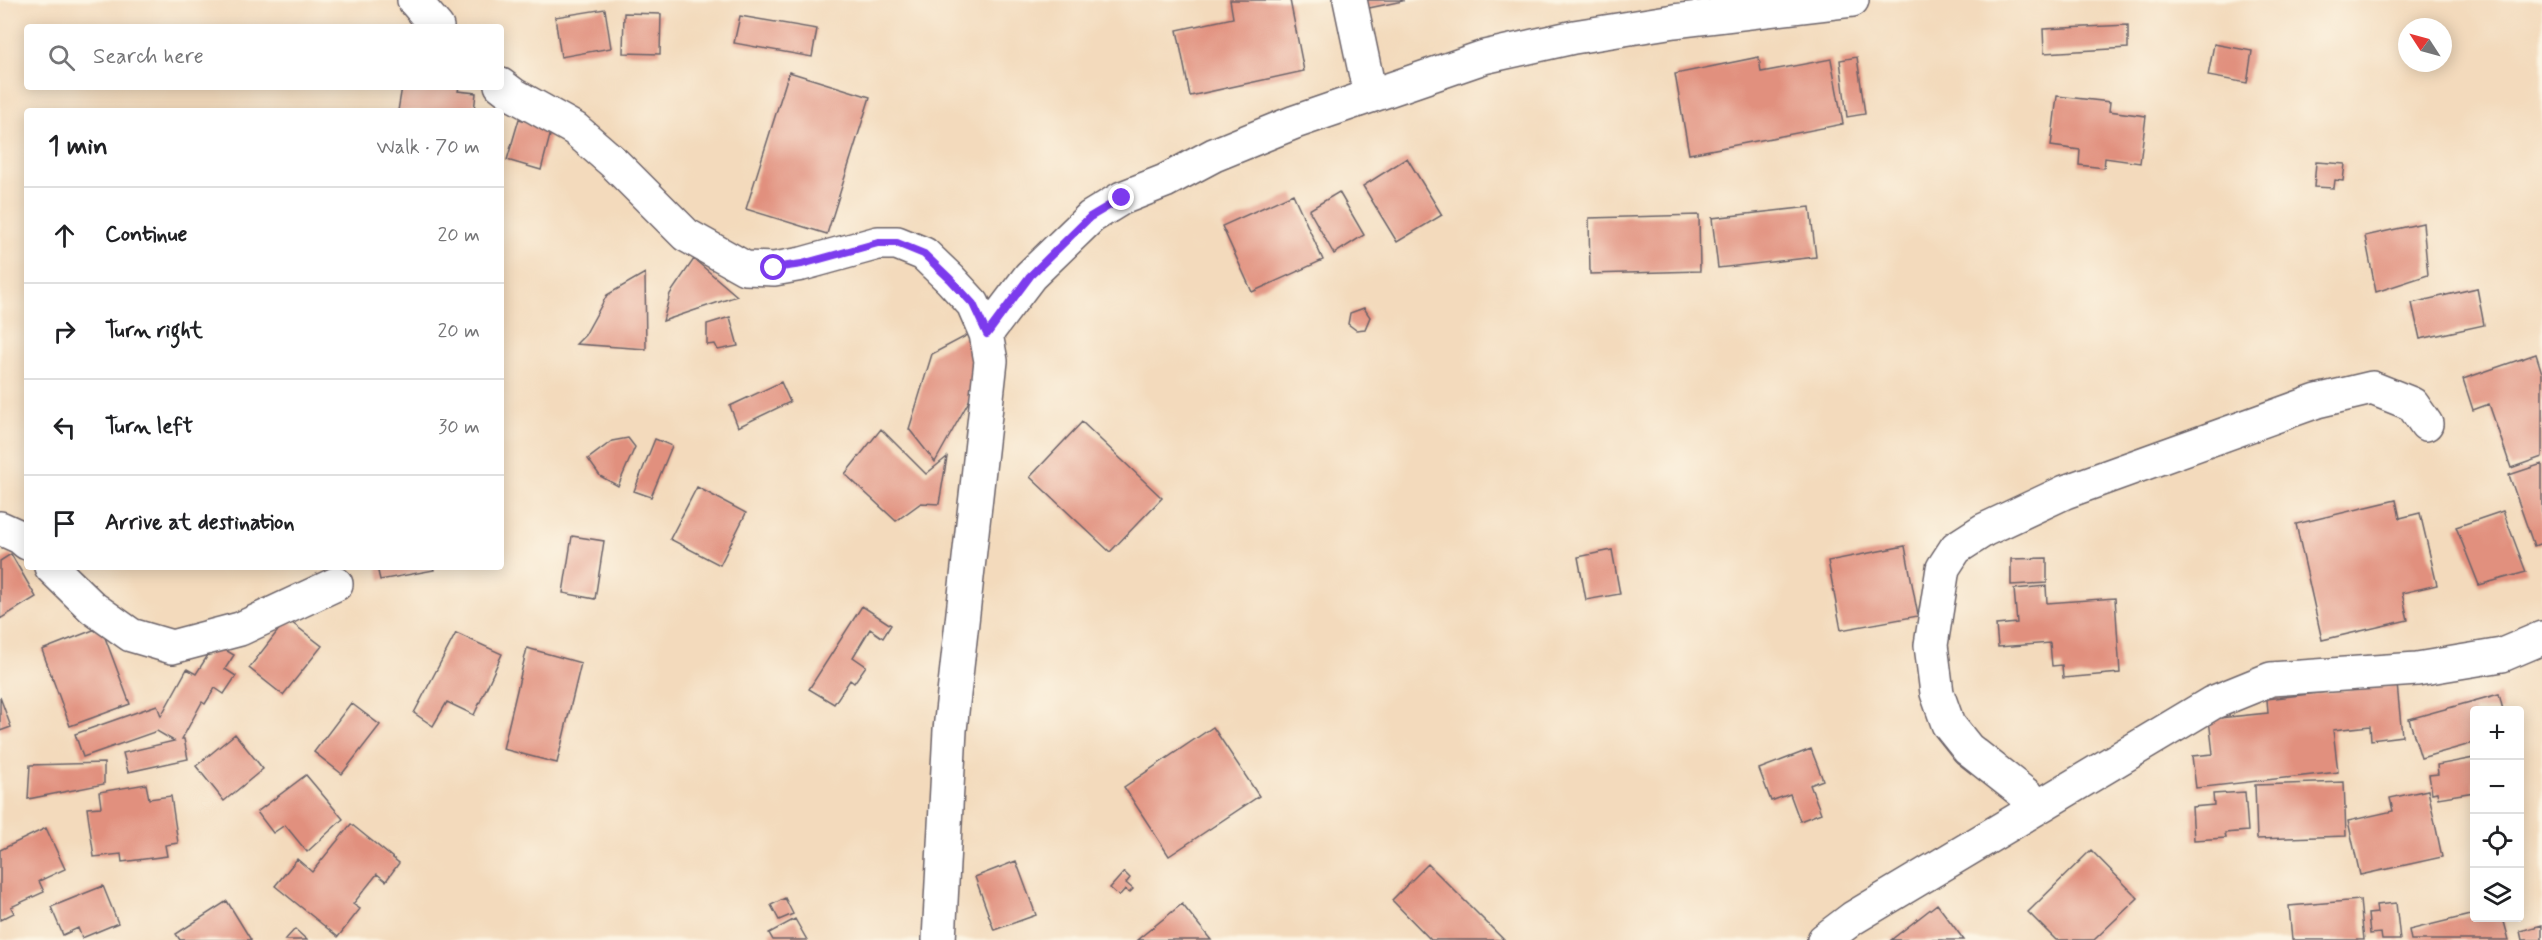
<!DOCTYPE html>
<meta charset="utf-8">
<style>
body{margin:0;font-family:Mynerve,sans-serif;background:#f6f6f6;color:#202124}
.controls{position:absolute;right:18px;bottom:18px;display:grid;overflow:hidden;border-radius:6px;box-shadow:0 3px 15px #0003}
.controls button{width:54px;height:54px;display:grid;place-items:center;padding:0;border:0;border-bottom:2px solid #e0e0e0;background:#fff;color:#202124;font:30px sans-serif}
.compass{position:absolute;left:2398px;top:18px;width:54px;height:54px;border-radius:50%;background:#fff;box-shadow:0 3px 15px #0003;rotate:306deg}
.stop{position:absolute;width:18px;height:18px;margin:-14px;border:4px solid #7c3aed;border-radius:50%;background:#fff}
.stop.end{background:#7c3aed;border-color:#fff;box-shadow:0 2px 6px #0008}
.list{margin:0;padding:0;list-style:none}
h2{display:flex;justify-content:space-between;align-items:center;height:78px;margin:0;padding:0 24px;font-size:26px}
h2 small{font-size:20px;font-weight:400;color:#757577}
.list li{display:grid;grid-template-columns:39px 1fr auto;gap:18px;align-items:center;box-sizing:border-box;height:96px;padding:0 24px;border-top:2px solid #e0e0e0}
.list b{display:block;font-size:22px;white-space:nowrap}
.list em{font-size:20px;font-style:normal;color:#757577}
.icon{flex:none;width:33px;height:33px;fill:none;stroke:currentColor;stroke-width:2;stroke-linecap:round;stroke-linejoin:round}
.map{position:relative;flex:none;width:2542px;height:940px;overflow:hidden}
.search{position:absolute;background:#fff;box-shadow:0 3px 15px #0003;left:24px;top:24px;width:480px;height:66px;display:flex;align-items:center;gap:15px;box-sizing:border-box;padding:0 21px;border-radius:6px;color:#757577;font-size:22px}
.panel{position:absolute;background:#fff;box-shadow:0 3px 15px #0003;left:24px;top:108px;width:480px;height:462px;border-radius:6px}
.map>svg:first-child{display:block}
.building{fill:#e1907e}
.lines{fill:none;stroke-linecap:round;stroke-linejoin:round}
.street-casing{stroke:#6b6268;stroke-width:36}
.street{stroke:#fff;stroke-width:33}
.route{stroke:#7c3aed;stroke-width:8}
</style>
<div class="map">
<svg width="2542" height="940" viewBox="0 0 2542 940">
<rect width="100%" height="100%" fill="#fcf5e5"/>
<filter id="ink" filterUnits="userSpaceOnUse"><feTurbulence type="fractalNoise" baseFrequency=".0167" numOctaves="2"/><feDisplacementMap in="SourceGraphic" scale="12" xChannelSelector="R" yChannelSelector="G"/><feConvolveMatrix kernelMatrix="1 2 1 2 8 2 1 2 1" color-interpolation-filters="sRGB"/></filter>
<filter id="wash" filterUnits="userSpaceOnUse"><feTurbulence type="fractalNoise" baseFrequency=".008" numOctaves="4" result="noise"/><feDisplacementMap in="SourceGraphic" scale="24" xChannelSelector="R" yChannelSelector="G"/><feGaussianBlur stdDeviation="1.35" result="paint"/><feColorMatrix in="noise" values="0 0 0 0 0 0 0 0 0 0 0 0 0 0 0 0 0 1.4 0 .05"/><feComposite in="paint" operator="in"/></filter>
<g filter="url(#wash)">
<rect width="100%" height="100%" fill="#f3dabc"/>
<g id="blocks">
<path class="building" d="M1230,0H1290L1304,71L1190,96L1177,30L1233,18Z
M1362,0H1403V1L1364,9Z
M605,9L611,48L561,57L555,17Z
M624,13L661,14L660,54L623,53Z
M740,16L817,29L812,57L734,43Z
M2128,25V48L2044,53L2043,29Z
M2214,44L2252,51L2247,83L2208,76Z
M1759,57L1761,72L1831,59L1843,124L1689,154L1675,74Z
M1857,57L1865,114L1847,117L1840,60Z
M789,72L870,97L827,234L746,209Z
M402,87H459L458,91L476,93L474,111H398Z
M2057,96L2110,102L2109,111L2146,116L2140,163L2105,158L2104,168L2079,165L2080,150L2051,146Z
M519,119L552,128L541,170L507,160Z
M1407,158L1442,215L1397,242L1363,186Z
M2316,162L2345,164L2343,181L2335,180L2334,188L2314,187Z
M1339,192L1364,235L1334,254L1309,210Z
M1293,194L1323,260L1252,292L1222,226Z
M1810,207L1816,257L1718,268L1712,218Z
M1699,215L1700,271L1590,274L1589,218Z
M2423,223L2428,275L2376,292L2365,236Z
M694,259L737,296L663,321L670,294Z
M645,273L646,349L576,344L585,335L607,295Z
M2477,288L2484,325L2420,339L2412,303Z
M1364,308L1370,317L1365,329L1356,330L1348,324L1350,313Z
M730,317L738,346L718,350L715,344L707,345V324Z
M979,329L989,365L935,462L909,429L932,354Z
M2536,354L2542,373V457L2511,468L2489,404L2473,410L2463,379Z
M781,382L790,402L738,427L730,406Z
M1082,422L1162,498L1110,552L1030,477Z
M881,429L926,474L947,457L939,504L921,503L896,521L845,474Z
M628,438L635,447L618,486L600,476L588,459L612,441Z
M655,439L672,446L651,497L634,491Z
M2542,464V543L2534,546L2509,475Z
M697,487L746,513L720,565L670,539Z
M2396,500L2400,518L2420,513L2437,585L2402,593L2408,620L2322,640L2296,524Z
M2503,511L2526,572L2479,585L2456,527Z
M572,536L604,541L595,599L563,593Z
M1905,546L1918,616L1841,630L1828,561Z
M1612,550L1620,594L1586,600L1578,557Z
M11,554L36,597L0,619V561Z
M2047,558V583L2011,585V559Z
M377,567H433L434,570L380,580Z
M2046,586L2047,603L2115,598L2120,673L2063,678L2062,665L2052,666L2050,643L1998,647L1996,625L2017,623L2014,589Z
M862,606L891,625L883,638L870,629L853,657L866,666L854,683L850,680L834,704L809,689Z
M287,619L322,646L283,695L249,668Z
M101,627L130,704L70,726L42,650Z
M456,633L502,654L474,715L447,702L433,726L414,713Z
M215,644L234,655L225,669L236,676L224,694L215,688L205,704L202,702L182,739H184L188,759L128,772L123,753L174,741L157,731L83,757L75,734L157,705L161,716L187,669L196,674Z
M527,648L581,663L557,763L503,749Z
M2397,684L2402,736L2371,740L2370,726L2333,730L2338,772L2196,788L2192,756L2213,754L2209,719L2268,713L2267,699Z
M2499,694L2503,710H2474V743L2421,758L2409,719Z
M0,697L11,727L0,731Z
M351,703L380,725L342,774L314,752Z
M1213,727L1259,796L1169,856L1124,787Z
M235,734L263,769L224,801L196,766Z
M1811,749L1823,780L1810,785L1821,813L1800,821L1790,794L1771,801L1759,769Z
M2474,758V792L2438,798L2437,792L2432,793L2429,775L2438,774L2437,765Z
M104,763V784L28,799L30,765Z
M306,775L343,819L307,852L285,825L273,833L257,812Z
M2344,782L2346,836L2257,839L2255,785Z
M146,784L149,799L171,796L178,843L165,845L167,856L122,862L121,854L94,857L87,808L101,807L99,792Z
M2428,790L2442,857L2360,875L2348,821L2393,811L2390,798Z
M2245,792L2248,831L2225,833L2226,838L2194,840L2192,807L2214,805L2213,794Z
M351,824L399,863L386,881L377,874L353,904L360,909L338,937L275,886L297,859L312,872Z
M46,828L65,869L39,881L44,892L11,907L14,913L0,920V850Z
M2091,850L2138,898L2094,940H2056L2028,912Z
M1016,861L1036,915L994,930L975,877Z
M1428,864L1504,940H1431L1392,900Z
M1124,872L1130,878L1126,883L1133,889L1129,893L1125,889L1119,896L1110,888Z
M103,886L118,923L82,938L78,928L63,935L51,907Z
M785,898L793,914L779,920L771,905Z
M2360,900L2364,940H2292L2289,906Z
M227,901L251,940H180L176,934Z
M2396,903L2400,940H2382L2381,933L2370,934L2368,914L2377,913L2376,905Z
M1182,904L1211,940H1137Z
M1937,904L1964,940H1891Z
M2474,914V918H2503L2509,940H2411L2409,930Z
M795,919L807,940H773L769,933Z
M2542,925V940H2522L2520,931Z
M295,929L307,940H285Z"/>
</g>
</g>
<g filter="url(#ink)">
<use href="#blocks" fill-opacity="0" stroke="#6b6268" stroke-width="1.5"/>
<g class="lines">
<defs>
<path id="street" d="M414,0L437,27
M1350,0L1370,95
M501,85L514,95L575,129L614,163L686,235L745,268L774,269L802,264L878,243H897L924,254L950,279L973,304L986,334L991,361L950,730L939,940
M986,334L1030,276L1091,217L1122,198L1165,181L1214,155L1295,122L1484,57L1574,37L1674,21L1852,0
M0,528L20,537L27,543
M51,567L93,608L131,635L172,647L240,629L336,584
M2039,805L1968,749L1948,724L1937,693L1931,645L1943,568L1956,548L1984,530L2065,492L2317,401L2372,388L2412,404L2426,424
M1824,940L1853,918L2212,703L2271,679L2417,669L2502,655L2542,638"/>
</defs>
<use href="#street" class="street-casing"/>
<use href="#street" class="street"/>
</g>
</g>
<g class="lines" filter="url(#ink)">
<path class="route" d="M774,268L802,264L878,243H897L924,254L950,279L973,304L987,334L1030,276L1090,217L1122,198"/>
</g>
</svg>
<div class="controls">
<button>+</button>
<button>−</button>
<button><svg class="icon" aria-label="locate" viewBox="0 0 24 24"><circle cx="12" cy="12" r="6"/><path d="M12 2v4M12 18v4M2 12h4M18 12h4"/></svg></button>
<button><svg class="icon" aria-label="layers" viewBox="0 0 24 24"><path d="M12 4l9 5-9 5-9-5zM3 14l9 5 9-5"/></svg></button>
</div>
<svg class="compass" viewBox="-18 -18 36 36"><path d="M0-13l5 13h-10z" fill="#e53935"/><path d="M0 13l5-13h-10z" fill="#757577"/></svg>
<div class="stop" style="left:774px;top:268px"></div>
<div class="stop end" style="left:1122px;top:198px"></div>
<div class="search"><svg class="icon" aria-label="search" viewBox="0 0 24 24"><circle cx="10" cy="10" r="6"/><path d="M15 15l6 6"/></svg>Search here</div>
<section class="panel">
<h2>1 min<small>Walk · 70 m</small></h2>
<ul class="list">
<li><svg class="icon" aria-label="ahead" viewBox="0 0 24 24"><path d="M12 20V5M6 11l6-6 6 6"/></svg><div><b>Continue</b></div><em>20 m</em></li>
<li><svg class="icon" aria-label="right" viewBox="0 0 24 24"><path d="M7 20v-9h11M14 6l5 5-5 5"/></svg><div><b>Turn right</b></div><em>20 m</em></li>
<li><svg class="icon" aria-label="left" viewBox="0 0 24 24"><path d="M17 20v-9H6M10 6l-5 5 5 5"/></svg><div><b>Turn left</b></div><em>30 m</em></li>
<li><svg class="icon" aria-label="arrive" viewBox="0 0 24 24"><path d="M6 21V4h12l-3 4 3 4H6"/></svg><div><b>Arrive at destination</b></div></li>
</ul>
</section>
</div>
